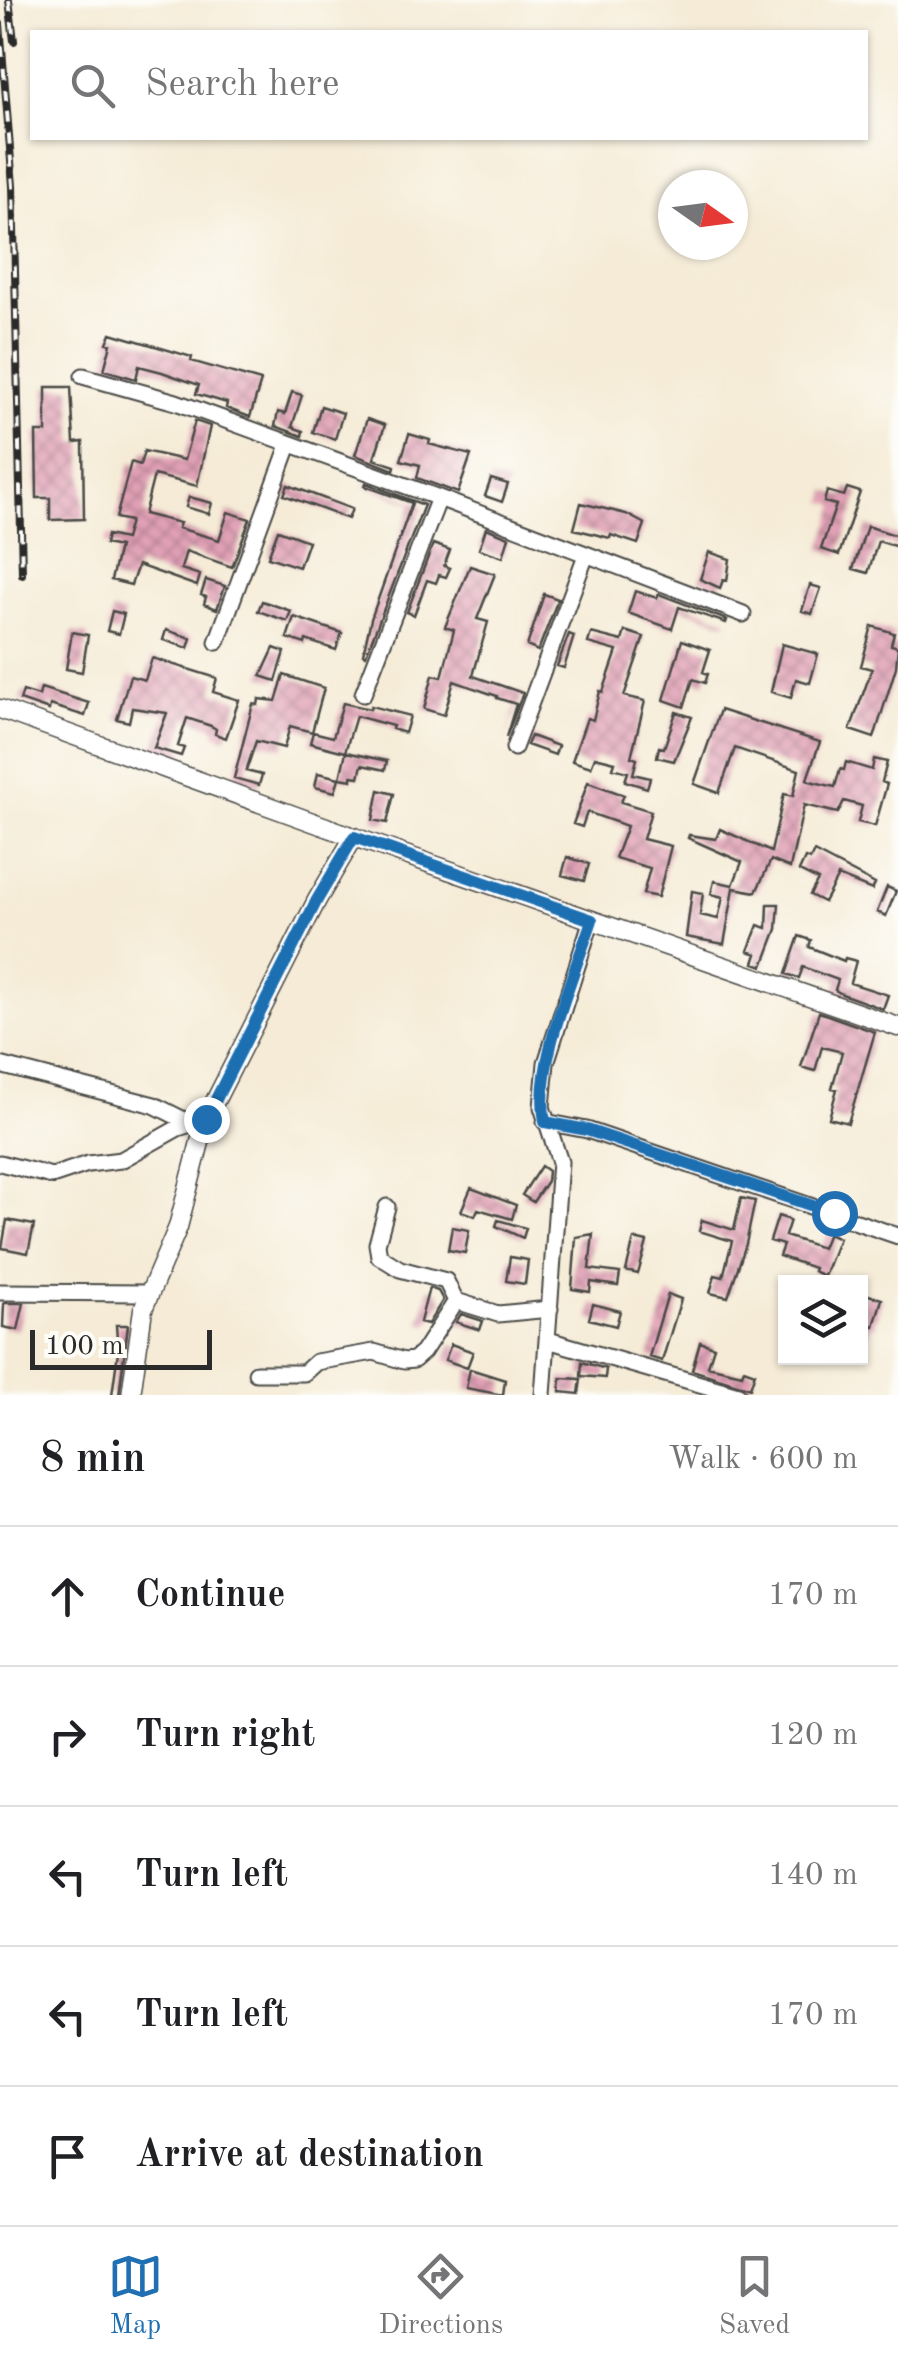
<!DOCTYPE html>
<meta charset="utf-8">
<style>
body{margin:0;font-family:"Old Standard TT",serif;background:#f2f2f2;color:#202124}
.controls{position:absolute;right:30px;bottom:30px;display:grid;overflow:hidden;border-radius:0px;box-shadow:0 2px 8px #0004}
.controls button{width:90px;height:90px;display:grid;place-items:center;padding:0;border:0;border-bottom:2px solid #e0e0e0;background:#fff;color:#202124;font:50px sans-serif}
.compass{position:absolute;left:658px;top:170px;width:90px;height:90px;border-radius:50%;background:#fff;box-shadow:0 2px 8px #0004;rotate:104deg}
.scale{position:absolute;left:30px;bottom:25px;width:182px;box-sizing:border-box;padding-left:10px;border:5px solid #2b2b2b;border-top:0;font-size:28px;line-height:35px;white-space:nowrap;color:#2b2b2b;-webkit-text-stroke:8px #fdfcf7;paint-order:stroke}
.stop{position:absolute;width:30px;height:30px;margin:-22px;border:8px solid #1f6fb2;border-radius:50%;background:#fff}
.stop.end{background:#1f6fb2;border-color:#fff;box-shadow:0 2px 10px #0008}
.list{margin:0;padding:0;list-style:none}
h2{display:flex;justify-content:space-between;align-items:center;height:130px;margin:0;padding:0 40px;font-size:42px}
h2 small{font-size:32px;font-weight:400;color:#757577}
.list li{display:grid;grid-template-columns:65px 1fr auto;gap:30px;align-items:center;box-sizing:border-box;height:140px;padding:0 40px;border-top:2px solid #e0e0e0}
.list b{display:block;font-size:38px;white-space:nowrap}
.list em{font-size:32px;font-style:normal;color:#757577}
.icon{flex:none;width:55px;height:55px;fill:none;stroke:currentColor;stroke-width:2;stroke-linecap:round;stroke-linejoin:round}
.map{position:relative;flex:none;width:898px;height:1395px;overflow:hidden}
.search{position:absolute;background:#fff;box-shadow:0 2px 8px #0004;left:30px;right:30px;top:30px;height:110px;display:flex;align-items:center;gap:25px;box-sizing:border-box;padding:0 35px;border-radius:0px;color:#757577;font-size:38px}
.sheet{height:830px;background:#fff}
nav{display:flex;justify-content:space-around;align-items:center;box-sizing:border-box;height:140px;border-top:2px solid #e0e0e0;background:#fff;font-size:28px;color:#757577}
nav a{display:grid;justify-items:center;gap:5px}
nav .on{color:#1f6fb2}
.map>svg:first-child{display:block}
.building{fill:url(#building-cross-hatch)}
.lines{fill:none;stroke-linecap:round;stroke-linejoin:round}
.minor-casing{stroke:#494845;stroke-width:19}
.tertiary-casing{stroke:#494845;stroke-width:21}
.minor{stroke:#fff;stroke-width:15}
.tertiary{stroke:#fff;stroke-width:18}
.rail-casing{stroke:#2b2b2b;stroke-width:8}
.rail{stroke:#fdfcf7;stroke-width:4;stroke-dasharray:11;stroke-linecap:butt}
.route{stroke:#1f6fb2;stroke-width:12}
</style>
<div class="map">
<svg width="898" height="1395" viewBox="0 0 898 1395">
<defs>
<pattern id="building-cross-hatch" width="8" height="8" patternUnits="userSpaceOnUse" patternTransform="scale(2.5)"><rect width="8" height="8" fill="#e1a0b6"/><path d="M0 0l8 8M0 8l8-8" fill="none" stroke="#b78394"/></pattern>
</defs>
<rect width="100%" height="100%" fill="#fdfcf7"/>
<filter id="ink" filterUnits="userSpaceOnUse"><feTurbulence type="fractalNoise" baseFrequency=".01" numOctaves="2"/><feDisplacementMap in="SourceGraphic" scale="20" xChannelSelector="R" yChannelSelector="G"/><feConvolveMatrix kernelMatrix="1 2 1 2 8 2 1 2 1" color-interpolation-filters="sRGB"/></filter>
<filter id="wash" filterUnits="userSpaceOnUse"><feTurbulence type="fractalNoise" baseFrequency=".0048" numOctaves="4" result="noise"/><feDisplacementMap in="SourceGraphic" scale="40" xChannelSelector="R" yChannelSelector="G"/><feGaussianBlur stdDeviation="2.25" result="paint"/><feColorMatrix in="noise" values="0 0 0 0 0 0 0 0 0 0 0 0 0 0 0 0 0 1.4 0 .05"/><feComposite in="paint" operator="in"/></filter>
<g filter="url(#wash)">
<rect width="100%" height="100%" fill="#f5ebd6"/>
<g id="blocks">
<path class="building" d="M111,333L192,357L191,361L261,381L250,417L226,408L227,403L196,394L199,385L162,372L139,366L136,379L104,370L111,344L107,343Z
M46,387H71L74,443L83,442L84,519L50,520V498H37L36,432H46Z
M292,392L302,395L292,427L303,431L302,436L275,426L278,412L285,414Z
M321,406L343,413L335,439L313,432Z
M367,419L385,425L374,459L395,466L394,470L355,455Z
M195,421L210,426L197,486L154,475L144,514L180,523L178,528L219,540L228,512L250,519L232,567L186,551L181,569L200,575L197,586L138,565L131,585L111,580L119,547L105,544L107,535L125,539L130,521L116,518L131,462L140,465L144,451L184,460Z
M409,434L430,440L429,444L471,455L458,493L417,478L420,465L401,460Z
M491,479L508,484L502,502L485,496Z
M366,483L424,505L366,655L363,654L371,619L412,503L365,486Z
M288,485L352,509L348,519L284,495Z
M847,488L860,492L839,555L821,549L836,505L824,502L827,491L844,496Z
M189,497L212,503L209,514L186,507Z
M581,503L626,514L645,524L638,544L611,535L610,538L574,529Z
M867,526L898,536V547L878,541L868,573L853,569Z
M486,528L509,537L503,557L479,549Z
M278,530L308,541L299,567L268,557Z
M433,544L450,550L444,566L450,568L446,577L439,575L436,583L427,580L414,615L407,612Z
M709,552L730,559L727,581L723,580L720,588L700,579Z
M470,566L495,574L477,619L488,622L473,676L523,693L506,737L516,704L497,698V696L454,681L444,715L424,709L433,675L442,677L454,630L445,627Z
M206,580L225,586L217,609L204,604L206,597L201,595Z
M810,585L821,588L812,614L802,611Z
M635,591L657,598L659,594L727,620L726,623L679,607L672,629L628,613Z
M544,594L558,599L538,651L527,646Z
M262,601L291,611L287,621L258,611Z
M112,611L124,614L119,634L107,631Z
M294,617L342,633L336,650L306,640L305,644L287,638Z
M872,626L894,633L891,645L898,647L896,667L874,738L850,730L872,669L861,666Z
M166,630L191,638L188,648L163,640Z
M625,631L644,637L624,696L645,701L631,757L637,759L633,774L650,778L647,788L625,781L628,772L613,768L615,762L595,757L591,767L572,761L587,718L593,720L600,691L603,692L617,651L588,643L591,633L622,641Z
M72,632L88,635L82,672L66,669Z
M569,634L574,636L564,668L557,666Z
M682,640L710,650L703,672L708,674L705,683L693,679L684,707L664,700Z
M782,644L818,654L810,683L796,679L791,698L771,692Z
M274,648L285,652L276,681L261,676Z
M152,658L217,678L213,692L239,700L226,738L215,734L216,729L211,726L187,718L178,746L184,748L181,756L154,748L167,713L132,708L129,722L117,719L130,676L145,680Z
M284,675L324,688L312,732L290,726L284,748L256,741L246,771L262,775L259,785L234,778L253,704L258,705L259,699L276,701Z
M41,688L89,703L85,716L50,705L49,710L20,700L23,691L39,696Z
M343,703L370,709L371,706L410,716L405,733L392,729L393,726L356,716L345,752L310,743L313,732L333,737Z
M720,710L820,742L807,779L810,781L835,787L840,769L844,770L846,762L872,770L874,759L887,762L882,782L887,784L875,826L858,822L862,806L844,801L838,813L804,805L790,868L771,860L756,892L734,888L724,944L686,937L692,891L703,893L700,915L718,919L723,897L711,894L714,881L733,885L742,862L688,838L689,835L716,839L720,829L771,852L784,794L793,796L799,770L735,748L719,793L694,784Z
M676,712L692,717L674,761L657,757L659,747L664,748Z
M531,736L558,746L555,755L527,745Z
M346,752L387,761L385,770L362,765L359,777L352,776V780L340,778Z
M318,773L339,778L335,792L315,787Z
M588,782L624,795L621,802L651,811L643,839L671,846L658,897L643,894L650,868L615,858L627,826L587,812L582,827L573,824Z
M379,790L394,794L387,823L373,820Z
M814,852L875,884L872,890L838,876L824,902L810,895L818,880L799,871L805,858L810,860Z
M567,857L589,864L584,881L562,875Z
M887,887L896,891L886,916L877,912Z
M768,904H779L777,929L763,966L754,963L757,954L748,951L758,925L767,928Z
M799,936L811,940L809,947L844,961L845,958L856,961L850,983L888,995L883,1009L842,994L835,990L838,980L803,967L799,978L786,974Z
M819,1012L875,1032L848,1123L829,1118L837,1089L832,1088L842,1052L822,1047L815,1071L801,1067Z
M541,1166L548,1171L547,1181L533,1202L522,1195Z
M471,1188L516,1205L512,1219L478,1209L475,1216L461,1211Z
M741,1198L755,1201L746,1244L728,1297L710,1293L715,1275L723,1277L732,1241L699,1231L702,1220L734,1230Z
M778,1216L790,1220L785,1236L822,1248L828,1233L839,1238L824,1276L813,1271L814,1268L779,1256L783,1245L770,1241Z
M7,1220L34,1225L28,1253L2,1248Z
M498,1220L526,1228L523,1238L496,1226Z
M452,1227L469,1230L465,1253L448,1250Z
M593,1234L589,1269L620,1273L618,1286L591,1282L590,1292L572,1289L576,1237Z
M634,1239L647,1242L638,1274L626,1271Z
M510,1257L528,1260L525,1284L506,1281Z
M429,1288L438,1291L443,1300L428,1324L420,1322Z
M668,1294L681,1299L662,1361L649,1357Z
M865,1294L882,1299L874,1326L870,1325L862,1348L860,1313Z
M4,1303H24L18,1330L3,1327Z
M593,1304L620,1311L616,1326L589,1319Z
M461,1314L483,1321L480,1330L456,1322Z
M116,1325H128L119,1395H112L118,1352Z
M700,1342L714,1347L708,1366L742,1374L744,1369L755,1373L750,1388L692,1370Z
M451,1344L473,1352L467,1368L445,1360Z
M582,1362L606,1369L605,1378L581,1376Z
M470,1369L505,1380L503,1395L466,1388Z
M561,1378L581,1379L579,1394L560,1392Z"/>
</g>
</g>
<g filter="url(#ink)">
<use href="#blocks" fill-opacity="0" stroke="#494845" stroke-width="2.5"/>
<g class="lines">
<defs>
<path id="minor" d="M83,376L176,402L431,495L743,614
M217,642L289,445
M363,694L439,498
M514,748L586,555
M0,1065L154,1105L190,1123
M545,1122L587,1130L898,1236
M0,1163L52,1176L88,1164L121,1160L178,1128L206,1119
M387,1207L377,1244L379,1256L400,1269L446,1281L456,1301L498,1314L550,1309
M0,1292L149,1293
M548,1340L738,1395
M256,1373H304L316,1362L374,1352L404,1361L414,1360L423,1352L456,1301
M543,1395L560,1162L542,1107L546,1063L592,919"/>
<path id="tertiary" d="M0,709L354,837L898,1027
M131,1395L143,1309L178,1227L206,1119L317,900L354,837"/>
</defs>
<use href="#minor" class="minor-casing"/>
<use href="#tertiary" class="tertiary-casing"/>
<use href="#minor" class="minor"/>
<use href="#tertiary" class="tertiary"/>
<defs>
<path id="rail" d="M9,0L14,41
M0,24L13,186L22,574"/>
</defs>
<use href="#rail" class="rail-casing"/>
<use href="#rail" class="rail"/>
</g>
</g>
<g class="lines" filter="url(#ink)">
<path class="route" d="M206,1119L317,900L354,837L592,920C574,976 534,1064 545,1122L587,1130L834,1213"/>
</g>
</svg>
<div class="controls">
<button><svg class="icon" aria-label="layers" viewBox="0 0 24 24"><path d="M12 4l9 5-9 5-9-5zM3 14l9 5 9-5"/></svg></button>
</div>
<svg class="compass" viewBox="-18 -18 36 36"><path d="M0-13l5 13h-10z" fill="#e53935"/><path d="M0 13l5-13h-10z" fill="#757577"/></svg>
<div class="scale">100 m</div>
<div class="stop" style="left:834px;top:1213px"></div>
<div class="stop end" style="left:206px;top:1119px"></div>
<div class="search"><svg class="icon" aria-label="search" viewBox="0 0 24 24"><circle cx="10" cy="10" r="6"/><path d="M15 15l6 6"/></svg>Search here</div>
</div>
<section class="sheet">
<h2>8 min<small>Walk · 600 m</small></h2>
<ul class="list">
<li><svg class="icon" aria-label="ahead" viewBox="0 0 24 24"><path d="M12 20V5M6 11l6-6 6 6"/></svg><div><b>Continue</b></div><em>170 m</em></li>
<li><svg class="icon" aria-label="right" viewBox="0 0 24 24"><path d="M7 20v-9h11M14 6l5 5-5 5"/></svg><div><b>Turn right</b></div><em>120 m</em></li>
<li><svg class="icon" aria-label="left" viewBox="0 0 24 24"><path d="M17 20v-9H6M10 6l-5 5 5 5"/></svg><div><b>Turn left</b></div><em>140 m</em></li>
<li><svg class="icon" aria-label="left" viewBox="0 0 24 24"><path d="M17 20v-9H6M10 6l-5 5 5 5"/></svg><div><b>Turn left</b></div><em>170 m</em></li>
<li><svg class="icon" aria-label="arrive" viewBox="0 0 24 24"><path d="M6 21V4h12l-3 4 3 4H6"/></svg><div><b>Arrive at destination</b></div></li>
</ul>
</section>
<nav>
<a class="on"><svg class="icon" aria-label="map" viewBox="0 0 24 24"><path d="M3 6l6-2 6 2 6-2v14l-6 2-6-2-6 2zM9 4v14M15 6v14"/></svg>Map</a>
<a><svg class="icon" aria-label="directions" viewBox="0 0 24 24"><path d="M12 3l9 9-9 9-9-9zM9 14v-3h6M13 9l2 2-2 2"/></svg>Directions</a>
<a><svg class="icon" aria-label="saved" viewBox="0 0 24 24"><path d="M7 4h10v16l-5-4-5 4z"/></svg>Saved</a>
</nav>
